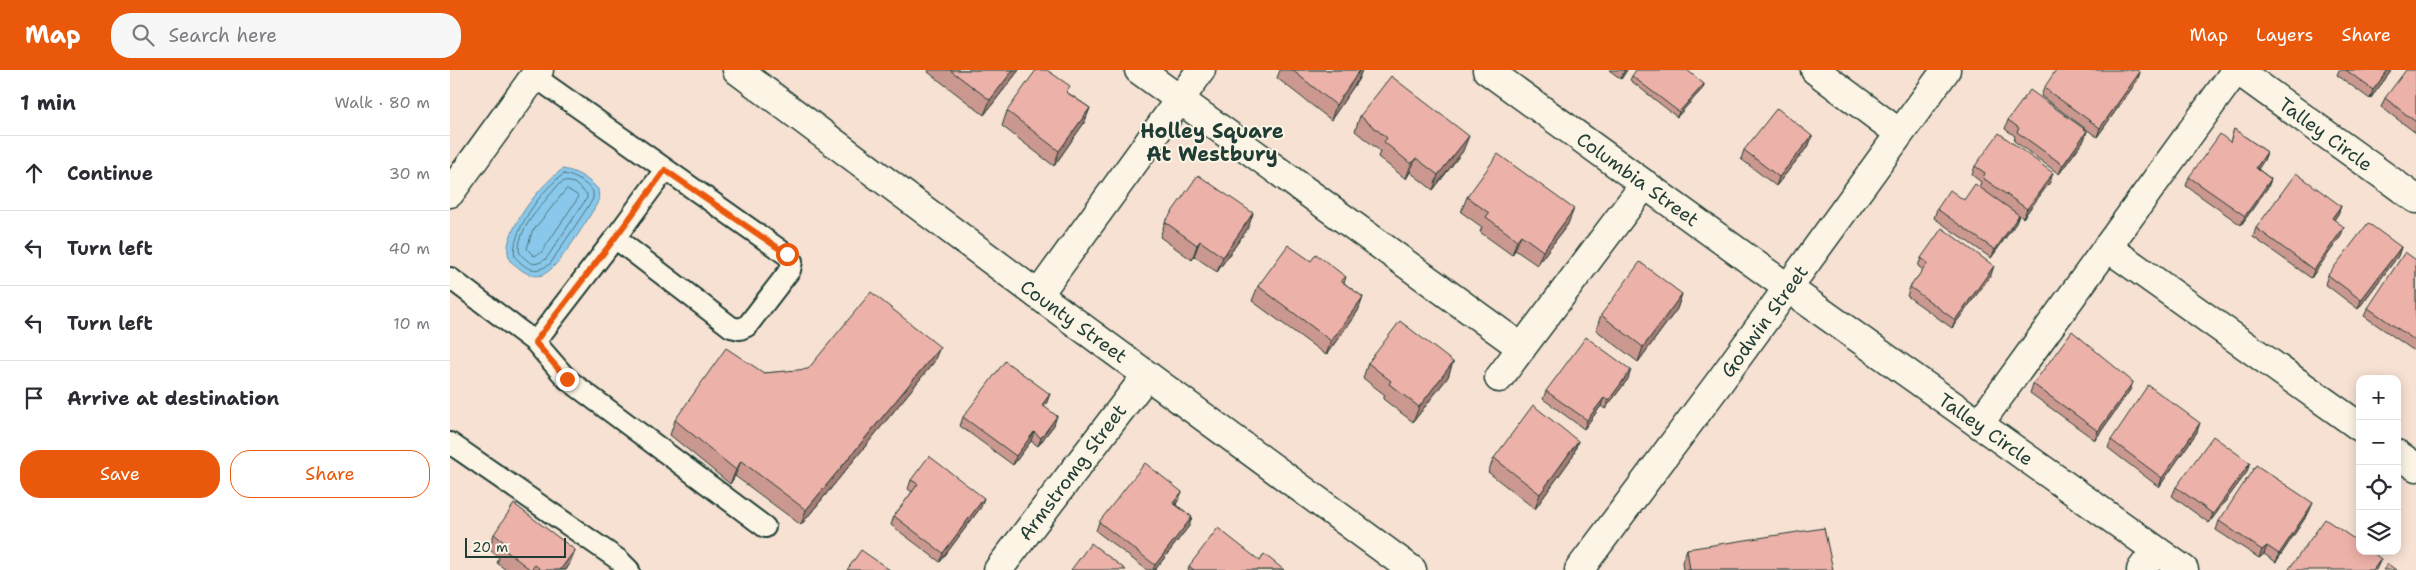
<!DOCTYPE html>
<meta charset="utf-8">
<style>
body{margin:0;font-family:"Shantell Sans",sans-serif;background:#f7f7f7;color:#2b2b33}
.controls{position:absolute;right:15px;bottom:15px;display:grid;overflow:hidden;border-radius:10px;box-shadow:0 2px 12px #0003}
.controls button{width:45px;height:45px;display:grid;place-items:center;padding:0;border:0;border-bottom:1px solid #e1e1e2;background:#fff;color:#2b2b33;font:25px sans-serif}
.scale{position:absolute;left:15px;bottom:12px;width:101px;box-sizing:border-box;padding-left:5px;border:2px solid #1f3d34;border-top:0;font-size:14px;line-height:18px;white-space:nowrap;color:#1f3d34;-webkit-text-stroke:4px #fcf5e5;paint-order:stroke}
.stop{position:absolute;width:15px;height:15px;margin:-11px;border:4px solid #ea580c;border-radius:50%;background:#fff}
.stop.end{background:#ea580c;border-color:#fff;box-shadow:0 1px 5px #0008}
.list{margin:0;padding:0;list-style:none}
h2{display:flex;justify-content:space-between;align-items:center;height:65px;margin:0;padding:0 20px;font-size:21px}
h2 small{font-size:16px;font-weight:400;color:#7c7c81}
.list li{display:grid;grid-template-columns:32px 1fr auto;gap:15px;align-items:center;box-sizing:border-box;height:75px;padding:0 20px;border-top:1px solid #e1e1e2}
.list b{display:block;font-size:19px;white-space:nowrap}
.list em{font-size:16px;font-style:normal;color:#7c7c81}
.actions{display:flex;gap:10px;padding:15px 20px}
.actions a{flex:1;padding:11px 0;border:1px solid #ea580c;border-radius:20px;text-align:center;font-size:18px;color:#ea580c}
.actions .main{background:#ea580c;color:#fff}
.icon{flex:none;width:28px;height:28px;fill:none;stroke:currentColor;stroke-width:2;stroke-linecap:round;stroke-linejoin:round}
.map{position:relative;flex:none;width:1966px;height:500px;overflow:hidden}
header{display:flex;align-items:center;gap:30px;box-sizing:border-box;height:70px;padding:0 25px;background:#ea580c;color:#fff}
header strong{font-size:24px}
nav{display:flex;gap:28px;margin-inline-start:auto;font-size:18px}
.search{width:350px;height:45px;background:#f7f7f7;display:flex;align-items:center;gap:12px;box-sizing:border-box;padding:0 18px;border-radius:20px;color:#7c7c81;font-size:19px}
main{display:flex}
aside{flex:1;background:#fff}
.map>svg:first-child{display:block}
.water{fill:#8ac8eb;stroke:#5f90a2}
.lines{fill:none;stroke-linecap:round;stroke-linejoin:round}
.shore{stroke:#4a757d;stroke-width:1}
.service-casing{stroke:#1f3d34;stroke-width:24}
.minor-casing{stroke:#1f3d34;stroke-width:31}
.tertiary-casing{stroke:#1f3d34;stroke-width:31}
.secondary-casing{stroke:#1f3d34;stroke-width:31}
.service{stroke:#fcf5e5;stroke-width:20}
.minor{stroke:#fcf5e5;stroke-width:28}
.tertiary{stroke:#fcf5e5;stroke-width:28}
.secondary{stroke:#fcf5e5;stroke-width:28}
.wall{fill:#cb9890;stroke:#1f3d34}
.shaded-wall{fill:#a57c76;stroke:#1f3d34}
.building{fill:#ecb1a8;stroke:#1f3d34}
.route{stroke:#ea580c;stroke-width:6}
.labels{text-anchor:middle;stroke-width:4;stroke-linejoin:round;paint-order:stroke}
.street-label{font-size:19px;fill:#1f3d34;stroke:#fcf5e5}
.neighbourhood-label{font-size:20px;font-weight:bold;fill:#1f3d34;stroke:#fcf5e5}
</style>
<header>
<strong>Map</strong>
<div class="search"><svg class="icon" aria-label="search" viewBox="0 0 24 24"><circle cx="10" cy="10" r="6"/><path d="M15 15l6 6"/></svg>Search here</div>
<nav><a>Map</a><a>Layers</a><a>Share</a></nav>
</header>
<main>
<aside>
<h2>1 min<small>Walk · 80 m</small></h2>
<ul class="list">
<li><svg class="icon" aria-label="ahead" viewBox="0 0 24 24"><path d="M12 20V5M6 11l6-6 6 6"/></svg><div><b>Continue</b></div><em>30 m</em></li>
<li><svg class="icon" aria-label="left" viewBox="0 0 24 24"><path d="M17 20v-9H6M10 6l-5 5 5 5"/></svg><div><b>Turn left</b></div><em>40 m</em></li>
<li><svg class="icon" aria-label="left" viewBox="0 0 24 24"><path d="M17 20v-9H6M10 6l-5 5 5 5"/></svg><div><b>Turn left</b></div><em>10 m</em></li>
<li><svg class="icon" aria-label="arrive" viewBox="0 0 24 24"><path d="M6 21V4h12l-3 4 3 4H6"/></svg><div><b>Arrive at destination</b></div></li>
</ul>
<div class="actions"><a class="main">Save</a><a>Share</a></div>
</aside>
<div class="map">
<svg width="1966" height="500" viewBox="0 0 1966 500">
<rect width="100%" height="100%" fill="#f7e1d3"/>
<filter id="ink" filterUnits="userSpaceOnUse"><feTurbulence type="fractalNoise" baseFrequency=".02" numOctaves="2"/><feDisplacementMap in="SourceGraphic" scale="10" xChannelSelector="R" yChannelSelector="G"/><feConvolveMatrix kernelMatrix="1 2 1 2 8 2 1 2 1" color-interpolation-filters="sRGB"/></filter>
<g filter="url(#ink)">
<path class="water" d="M113,99C128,102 137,108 148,119L149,130C140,146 108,200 92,205C80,209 69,198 60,191C59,187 57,181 58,176C62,151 92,113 113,99Z"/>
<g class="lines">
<path class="shore" d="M114,104C127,107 134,112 143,121V129L100,194C85,204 77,200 65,187C59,164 94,116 114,104Z
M115,111L124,113L137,124V128L96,189C89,193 85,196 78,191C74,187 69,185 69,179C69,156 95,132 108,115Z
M117,119L127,125L128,128L91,183L84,186L77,179L82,162Z"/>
<defs>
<path id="service" d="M165,168L215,100
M0,208L85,272L165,168L281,257L290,259L297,256L340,200L342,191L337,185L84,6
M85,272L117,309L315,457
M0,373L169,490L179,500"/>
<path id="minor" d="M689,0L1072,278
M1037,0L1338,218L1734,500
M1365,0L1449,63
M1787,0L1966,129
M1657,177L1910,357
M588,225L751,0
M1049,308L1195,114
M1529,354L1786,0
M1947,384L1966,397
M548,500L697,305
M1129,500L1268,314L1496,0
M1691,500L1706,480"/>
<path id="tertiary" d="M287,0L588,225L962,500"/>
<path id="secondary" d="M0,123L89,0"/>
</defs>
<use href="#service" class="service-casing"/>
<use href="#minor" class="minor-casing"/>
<use href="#tertiary" class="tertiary-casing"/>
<use href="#secondary" class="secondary-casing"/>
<use href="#service" class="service"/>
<use href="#minor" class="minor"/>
<use href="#tertiary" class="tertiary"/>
<use href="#secondary" class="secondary"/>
</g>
<path class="wall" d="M479,0H569L534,45L478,2Z
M830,0H912L908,10L881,50L827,8Z
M1159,0H1177L1171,9Z
M1889,0H1942L1920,29L1887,5Z
M1966,0V63L1931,37L1935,28Z
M1690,2L1687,11L1647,67L1591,26L1594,18Z
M1182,6L1254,14L1253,18L1227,47L1180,10Z
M618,23L640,38L634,53L604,96L552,56L557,41Z
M910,46L1013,81L983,120L960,102L956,109L928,87L930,81L905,61Z
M1558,50L1637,61L1634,70L1609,104L1564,71L1565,66L1555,59Z
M1784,59L1817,82L1814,90L1808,99L1821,109L1818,117L1791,155L1736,116L1739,107L1780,72Z
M1362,66L1359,75L1326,116L1291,89L1294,80Z
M1525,96L1600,112L1573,148L1569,145L1566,153L1541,188L1484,148L1487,139L1514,130L1529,117L1531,112L1522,105Z
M1017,127L1118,154L1087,195L1065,180L1062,185L1030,162L1032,157L1011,142Z
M1891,136L1888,144L1884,150L1891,166L1861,208L1803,167L1806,158Z
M803,143L798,158L767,202L744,186L742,190L710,167L715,152Z
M1951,177L1948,186L1908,239L1875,214L1878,205Z
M1471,188L1541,205L1502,258L1457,226L1460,217L1473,200L1468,196Z
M1966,190V282L1914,246L1918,238Z
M861,191L896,207L894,213L913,227L908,241L876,285L802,231L808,216Z
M1232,224L1227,239L1188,292L1146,260L1151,245Z
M484,292L351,455L285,406L280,414L220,365L225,350L314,303Z
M1003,292L998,307L963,352L933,329L935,325L913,308L918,293Z
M1178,309L1155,339L1151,336L1134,359L1093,329L1096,321Z
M1683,312L1680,320L1645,370L1580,323L1583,314Z
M597,332L594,336L604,355L588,376L581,371L563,395L510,356L513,347Z
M1747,362L1709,417L1658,378L1661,370Z
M1128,371L1123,386L1085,439L1038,402L1044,388Z
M1797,402L1759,453L1722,426L1726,417Z
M461,410L531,437L490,492L441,455L444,446L462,422L458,419Z
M728,431L726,434L742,447L739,456L705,500H697L646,461L649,452Z
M1859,442L1826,492L1814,484L1809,488L1766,460L1769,451Z
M44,464L125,480L119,495L116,500H56L47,493L49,488L39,479Z
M1237,479L1383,500H1233L1232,492Z
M810,491L834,500H738L739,496Z"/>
<path class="shaded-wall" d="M563,0H569L534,45L540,30Z
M910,0H912L908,10L881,50L886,35Z
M1175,0H1177L1171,9L1174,1Z
M1938,0H1942L1920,29L1923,20Z
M1690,2L1687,11L1647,67L1650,58Z
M1254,14L1253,18L1227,47L1229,42Z
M640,38L634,53L604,96L609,81Z
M1637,61L1634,70L1609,104L1613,95Z
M1019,66L1013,81L983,120L988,105Z
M1362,66L1359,75L1326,116L1329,107Z
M1817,82L1814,90L1803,107L1806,98Z
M966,88L960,102L956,109L961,94Z
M1603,103L1600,112L1573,148L1577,139Z
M1821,109L1818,117L1791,155L1795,146Z
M1891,136L1888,144L1879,157L1882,148Z
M1124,139L1118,154L1087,195L1093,181Z
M803,143L798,158L767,202L773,187Z
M1569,145L1566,153L1541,188L1545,180Z
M1894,157L1891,166L1861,208L1864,200Z
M1071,165L1065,180L1062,185L1067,170Z
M750,171L744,186L742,190L747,175Z
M1951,177L1948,186L1908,239L1911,230Z
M1544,196L1541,205L1502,258L1505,250Z
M1232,224L1227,239L1188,292L1193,277Z
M913,227L908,241L876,285L881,271Z
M490,277L484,292L351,455L356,440Z
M1003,292L998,307L963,352L969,337Z
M1181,300L1178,309L1155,339L1158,331Z
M1683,312L1680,320L1645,370L1648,361Z
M600,324L597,332L589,344L592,335Z
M1154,328L1151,336L1134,359L1137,350Z
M607,346L604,355L588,376L591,368Z
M1750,353L1747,362L1709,417L1712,408Z
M584,362L581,371L563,395L566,386Z
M1128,371L1123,386L1085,439L1090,424Z
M291,391L285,406L280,414L286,400Z
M1800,393L1797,402L1759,453L1763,444Z
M732,422L728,431L720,441L723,433Z
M534,428L531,437L490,492L493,483Z
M1863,433L1859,442L1826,492L1829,484Z
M742,447L739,456L705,500H703L705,495Z
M1817,476L1814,484L1809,488L1812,480Z
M125,480L119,495L116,500H110Z
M1931,489L1926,500H1923Z"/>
<path class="building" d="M500,0H563L540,30Z
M586,0H597L620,16L616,22L640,38L609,81L557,41Z
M842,0H910L886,35Z
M1186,0H1237L1254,14L1229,42L1182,6Z
M1606,0H1687L1690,2L1650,58L1594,18Z
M1896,0H1938L1923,20Z
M1956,0H1966V52L1935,28Z
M941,6L1019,66L988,105L966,88L961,94L934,72L937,68L910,46Z
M1580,20L1637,61L1613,95L1567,62L1569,58L1558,50Z
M1327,38L1362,66L1329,107L1294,80Z
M1784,59L1817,82L1806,98L1821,109L1795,146L1739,107L1770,64L1780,72Z
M1549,63L1603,103L1577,139L1533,108L1535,103L1525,96Z
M1048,84L1124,139L1093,181L1071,165L1067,170L1036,147L1039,143L1017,127Z
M1846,103L1891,136L1882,148L1894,157L1864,200L1806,158Z
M748,105L803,143L773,187L750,171L747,175L715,152Z
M1525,114L1569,145L1545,180L1487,139L1500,120L1514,130Z
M1918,153L1951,177L1911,230L1878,205Z
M1492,158L1544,196L1505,250L1460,217L1478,193L1471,188Z
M838,175L861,191L866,184L896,207L891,211L913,227L881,271L808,216Z
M1955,182L1966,190V271L1918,238Z
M1190,192L1232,224L1193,277L1151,245Z
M421,222L490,277L356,440L291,391L286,400L225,350L276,278L314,303L358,299Z
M950,251L1003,292L969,337L939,314L941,311L918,293Z
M1622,261L1683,312L1648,361L1583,314Z
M1136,267L1181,300L1158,331L1154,328L1137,350L1096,321Z
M555,291L600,324L592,335L607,346L591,368L584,362L566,386L513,347Z
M1698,315L1750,353L1712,408L1661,370Z
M1083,335L1128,371L1090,424L1044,388Z
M1763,366L1800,393L1763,444L1726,417Z
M479,386L534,428L493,483L444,446L468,414L461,410Z
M695,393L732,422L723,433L742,447L705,495L649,452Z
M1806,395L1863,433L1829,484L1817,476L1812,480L1769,451Z
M64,434L125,480L110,500H91L85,495L81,500L52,478L55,473L44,464Z
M1875,449L1910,473V481H1921L1931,489L1923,500H1840L1839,499Z
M768,458L810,491L814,484L834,500H744L739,496Z
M1374,458L1383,500H1240L1237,479Z
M641,473L676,500H621Z
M411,480L440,500H397Z
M1938,494L1946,500H1933Z"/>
</g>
<g class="lines" filter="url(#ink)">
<path class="route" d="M117,309L85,272L165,168L215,100L337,184"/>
</g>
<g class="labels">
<g class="street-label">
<text transform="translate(1876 64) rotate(36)" y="7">Talley Circle</text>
<text transform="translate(1188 109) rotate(36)" y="7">Columbia Street</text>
<text transform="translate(624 251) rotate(36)" y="7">County Street</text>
<text transform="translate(1314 251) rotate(-54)" y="7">Godwin Street</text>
<text transform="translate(1536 359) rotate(35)" y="7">Talley Circle</text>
<text transform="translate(622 402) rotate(-53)" y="7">Armstromg Street</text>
</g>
<g class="neighbourhood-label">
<text x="762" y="68">Holley Square<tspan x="762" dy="23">At Westbury</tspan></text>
</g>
</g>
</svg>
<div class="controls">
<button>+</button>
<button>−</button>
<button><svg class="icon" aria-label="locate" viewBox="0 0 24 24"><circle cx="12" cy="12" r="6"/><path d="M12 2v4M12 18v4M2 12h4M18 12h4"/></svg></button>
<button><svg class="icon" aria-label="layers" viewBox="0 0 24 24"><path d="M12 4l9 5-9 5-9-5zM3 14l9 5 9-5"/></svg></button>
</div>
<div class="scale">20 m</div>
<div class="stop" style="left:337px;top:184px"></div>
<div class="stop end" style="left:117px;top:309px"></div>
</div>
</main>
